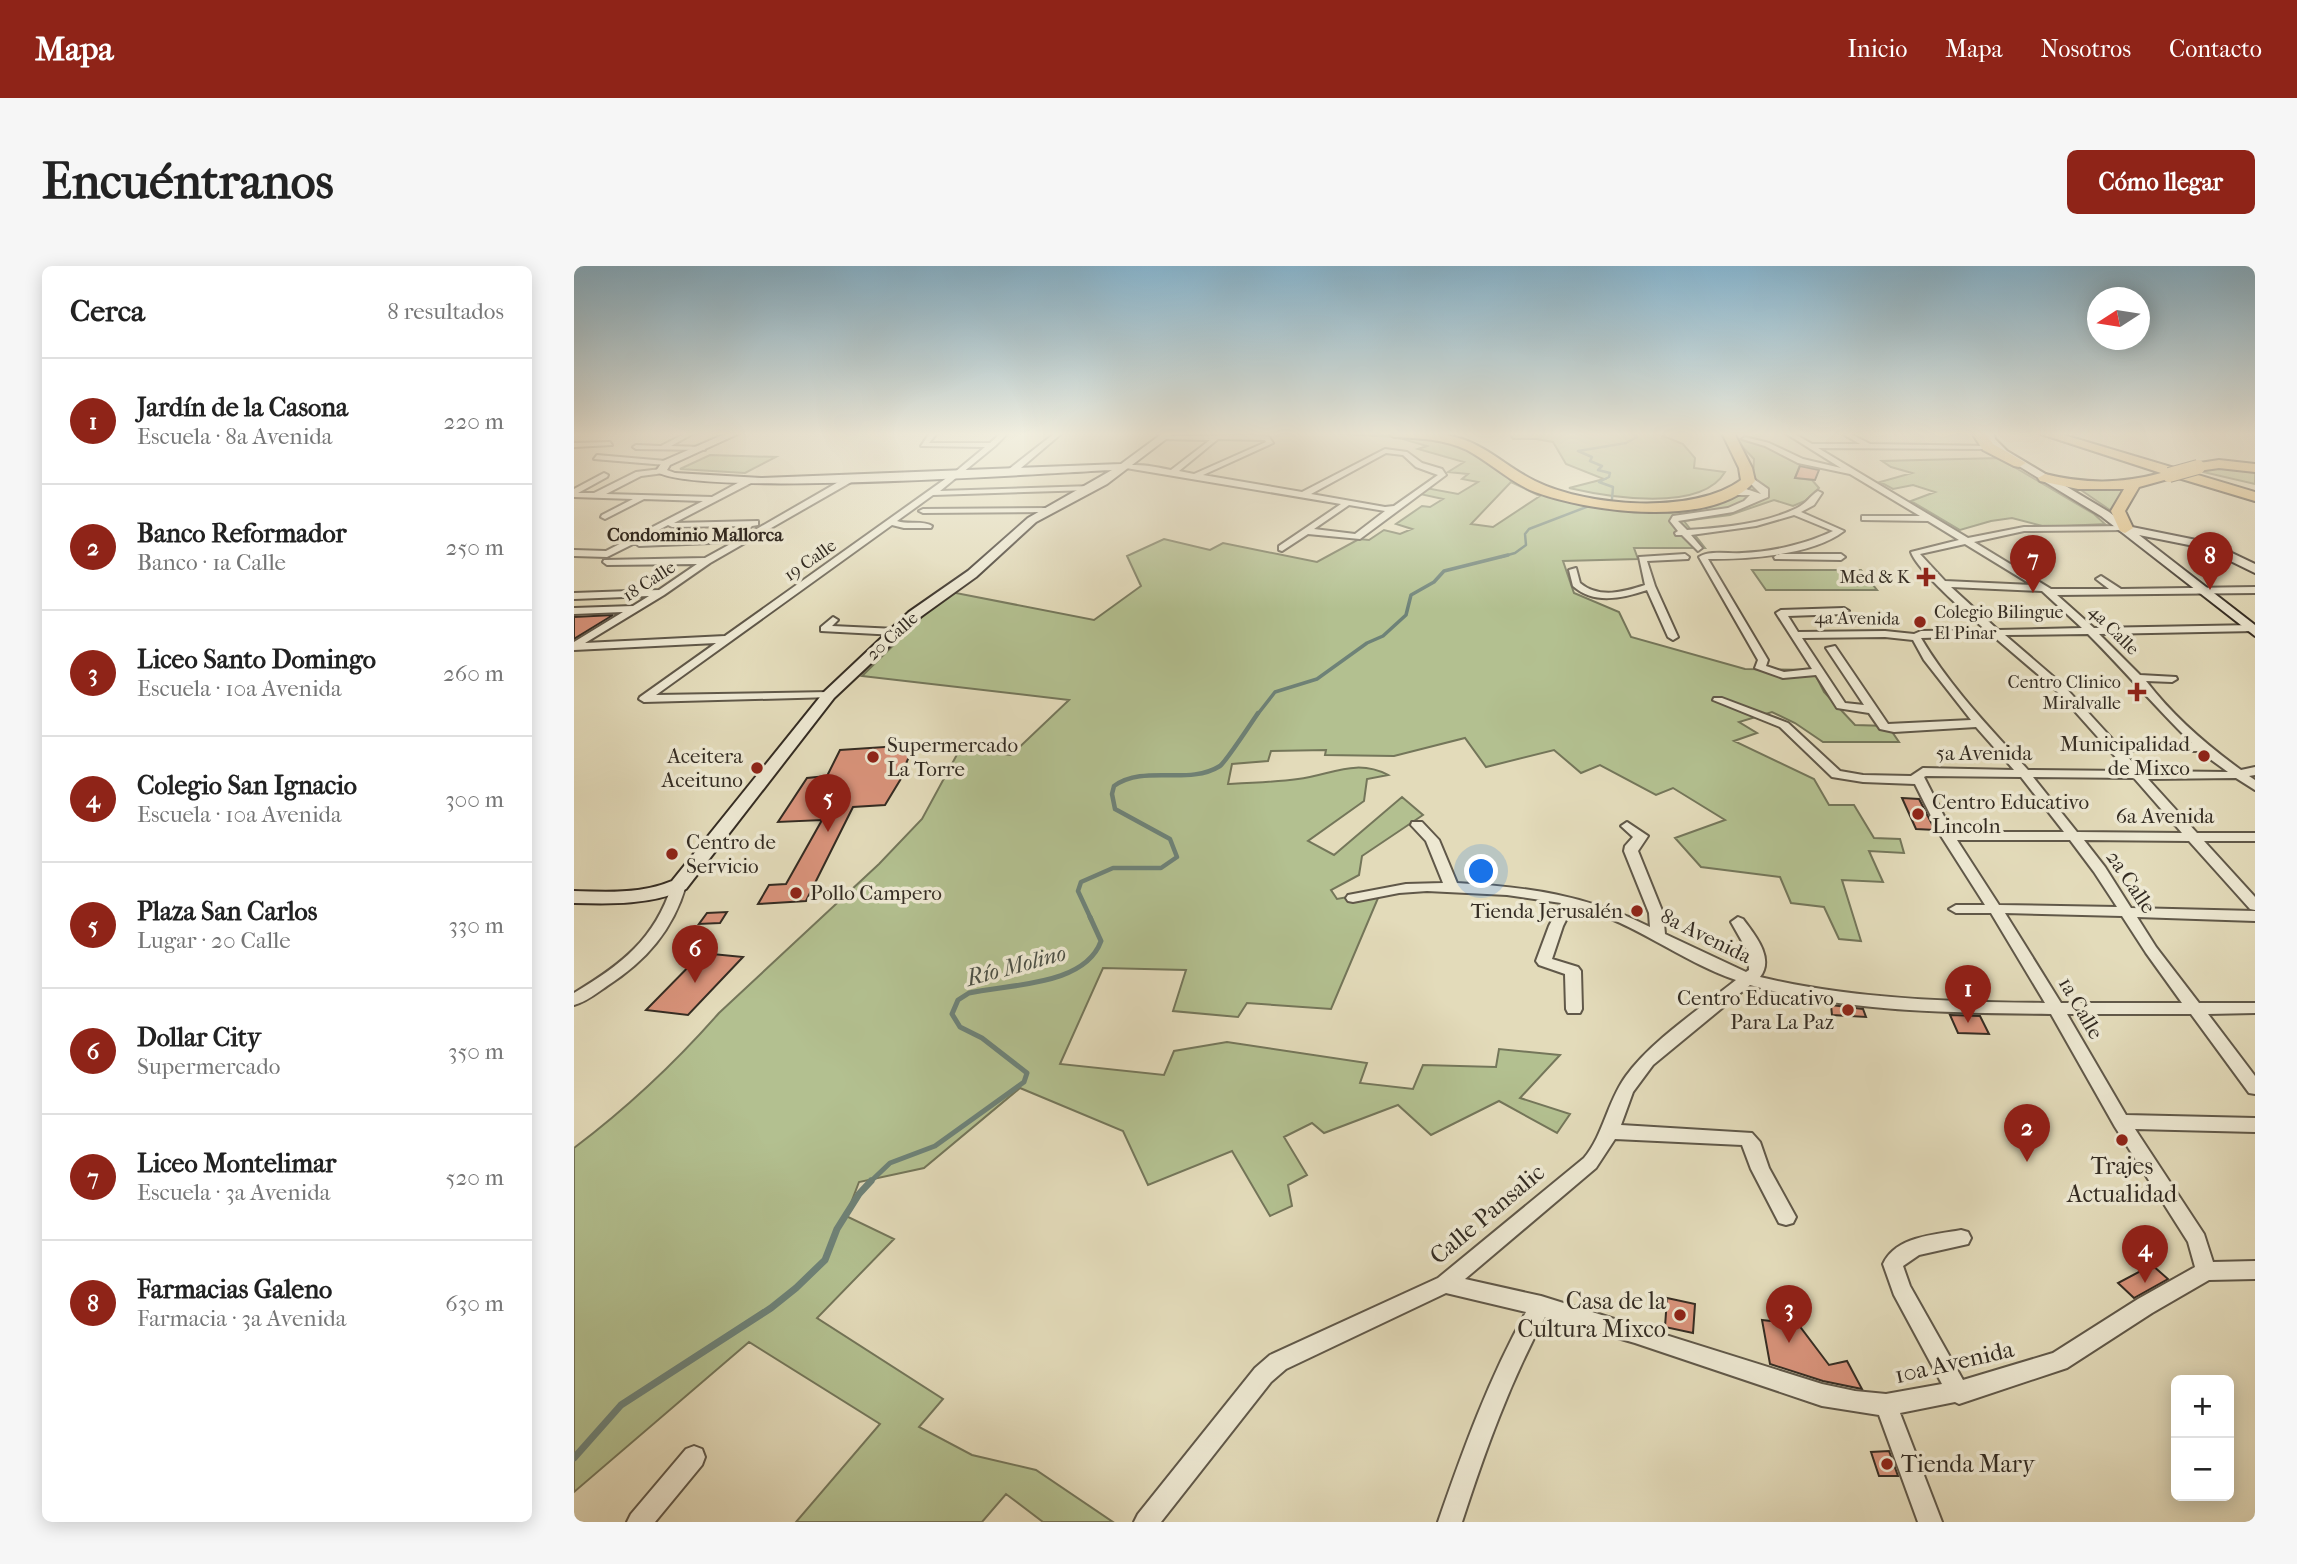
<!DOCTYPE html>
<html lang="es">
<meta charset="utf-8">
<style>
body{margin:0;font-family:"IM FELL French Canon",serif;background:#f6f6f6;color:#222}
.controls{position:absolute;right:21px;bottom:21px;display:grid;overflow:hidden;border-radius:10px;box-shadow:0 4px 18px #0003}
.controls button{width:63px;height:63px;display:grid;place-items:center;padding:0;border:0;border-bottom:2px solid #e0e0e0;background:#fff;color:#222;font:35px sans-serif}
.compass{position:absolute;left:1513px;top:21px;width:63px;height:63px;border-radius:50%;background:#fff;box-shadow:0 4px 18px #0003;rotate:258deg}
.you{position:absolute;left:908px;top:606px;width:24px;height:24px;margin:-18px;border:5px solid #fff;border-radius:50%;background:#1a73e8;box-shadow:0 0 0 10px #1a73e833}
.badge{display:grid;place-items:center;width:46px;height:46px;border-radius:50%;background:#8f2418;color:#fff;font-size:23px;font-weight:700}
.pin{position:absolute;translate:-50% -58px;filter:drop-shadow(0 2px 4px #0008)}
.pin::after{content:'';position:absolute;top:37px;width:24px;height:21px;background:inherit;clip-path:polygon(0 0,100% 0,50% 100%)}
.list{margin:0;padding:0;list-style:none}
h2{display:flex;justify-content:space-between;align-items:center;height:91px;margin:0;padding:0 28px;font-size:30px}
h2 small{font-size:23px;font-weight:400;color:#767676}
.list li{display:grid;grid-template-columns:46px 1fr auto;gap:21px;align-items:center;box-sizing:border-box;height:126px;padding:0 28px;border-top:2px solid #e0e0e0}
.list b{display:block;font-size:26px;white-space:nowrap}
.list p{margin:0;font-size:23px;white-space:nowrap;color:#767676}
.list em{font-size:23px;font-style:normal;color:#767676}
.map{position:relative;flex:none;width:1681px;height:1256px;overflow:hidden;border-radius:10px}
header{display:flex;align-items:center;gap:42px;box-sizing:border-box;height:98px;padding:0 35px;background:#8f2418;color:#fff}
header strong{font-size:33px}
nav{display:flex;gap:38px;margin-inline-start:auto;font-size:24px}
.intro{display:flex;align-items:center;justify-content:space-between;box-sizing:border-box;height:168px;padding:0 42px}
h1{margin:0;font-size:49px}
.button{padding:18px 32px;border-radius:10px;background:#8f2418;color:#fff;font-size:24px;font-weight:700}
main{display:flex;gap:42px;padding:0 42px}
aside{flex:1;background:#fff;border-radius:10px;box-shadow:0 4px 18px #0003}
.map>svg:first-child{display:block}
.green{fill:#b3c090;stroke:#74765a;stroke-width:2;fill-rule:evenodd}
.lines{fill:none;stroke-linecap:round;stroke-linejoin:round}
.stream-far4{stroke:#6e8278;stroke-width:2.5}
.stream-far3{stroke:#6e8278;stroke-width:3.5}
.stream-far2{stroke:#6e8278;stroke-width:4.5}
.stream-far1{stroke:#6e8278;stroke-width:5}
.stream{stroke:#6e8278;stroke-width:7}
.building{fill:#d9937b;stroke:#342c23;stroke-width:2}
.street-casing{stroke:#605849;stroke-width:4}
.secondary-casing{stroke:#342c23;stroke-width:4}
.highway-casing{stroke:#342c23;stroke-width:4}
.street{fill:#ede8d2;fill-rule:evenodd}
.secondary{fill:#ede8d2;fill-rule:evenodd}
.highway{fill:#e2be7d;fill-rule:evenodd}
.highway-bridge-casing{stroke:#342c23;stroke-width:16;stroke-linecap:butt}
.highway-bridge{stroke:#e2be7d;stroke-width:14}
.poi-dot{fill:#8f2418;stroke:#ede8d2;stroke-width:2.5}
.labels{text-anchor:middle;stroke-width:7;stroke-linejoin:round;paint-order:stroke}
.far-street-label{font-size:18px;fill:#342c23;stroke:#ede8d2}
.far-poi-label{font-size:18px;fill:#342c23;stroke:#ede8d2;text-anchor:end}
.far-neighbourhood-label{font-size:19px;font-weight:bold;fill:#342c23;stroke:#ede8d2}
.poi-label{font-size:21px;fill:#342c23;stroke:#ede8d2;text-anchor:end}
.street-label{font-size:21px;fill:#342c23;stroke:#ede8d2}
.water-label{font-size:23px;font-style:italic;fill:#4c5046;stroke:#ede8d2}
.near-poi-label{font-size:24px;fill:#342c23;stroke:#ede8d2}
.near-street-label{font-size:24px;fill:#342c23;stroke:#ede8d2}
</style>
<header>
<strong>Mapa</strong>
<nav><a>Inicio</a><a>Mapa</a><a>Nosotros</a><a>Contacto</a></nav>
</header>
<div class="intro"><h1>Encuéntranos</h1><a class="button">Cómo llegar</a></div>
<main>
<aside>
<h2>Cerca<small>8 resultados</small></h2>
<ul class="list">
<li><span class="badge">1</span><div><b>Jardín de la Casona</b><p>Escuela · 8a Avenida</p></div><em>220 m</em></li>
<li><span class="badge">2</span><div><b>Banco Reformador</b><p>Banco · 1a Calle</p></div><em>250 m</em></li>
<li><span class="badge">3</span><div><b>Liceo Santo Domingo</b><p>Escuela · 10a Avenida</p></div><em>260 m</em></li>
<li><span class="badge">4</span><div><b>Colegio San Ignacio</b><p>Escuela · 10a Avenida</p></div><em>300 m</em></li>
<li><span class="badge">5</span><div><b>Plaza San Carlos</b><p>Lugar · 20 Calle</p></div><em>330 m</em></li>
<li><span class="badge">6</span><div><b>Dollar City</b><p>Supermercado</p></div><em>350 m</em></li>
<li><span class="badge">7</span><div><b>Liceo Montelimar</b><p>Escuela · 3a Avenida</p></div><em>520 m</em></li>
<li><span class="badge">8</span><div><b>Farmacias Galeno</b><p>Farmacia · 3a Avenida</p></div><em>630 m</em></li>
</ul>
</aside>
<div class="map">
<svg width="1681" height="1256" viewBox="0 0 1681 1256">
<rect width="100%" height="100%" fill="#e3dbba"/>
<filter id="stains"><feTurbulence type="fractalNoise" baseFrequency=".00286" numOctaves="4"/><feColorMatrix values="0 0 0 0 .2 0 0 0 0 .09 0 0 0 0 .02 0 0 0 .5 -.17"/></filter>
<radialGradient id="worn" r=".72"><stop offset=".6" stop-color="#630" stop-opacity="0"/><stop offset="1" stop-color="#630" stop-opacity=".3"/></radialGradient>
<path class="green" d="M753,167L858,172L888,180L927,205L937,215L975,230L1040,242L1141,237L1159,232L1173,223L1179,213L1180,193L1160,172L1191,178L1227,196L1221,212L1238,214L1245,222L1231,235L1219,240L1200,234L1156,249L1110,255L1131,282H1060L1064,293L989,295L1000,327L1045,346L1057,371L1171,403L1239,404L1250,426L1281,459L1314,460L1325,476H1249L1221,457L1198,446L1165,456L1183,467L1160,475L1240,513L1255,539H1280L1300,572L1326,573L1330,587L1295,585L1309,616L1268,614L1287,675L1265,673L1250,641L1217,637L1206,611L1127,601L1101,572L1151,554L1099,522L1082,529L1026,499L1007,507L980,484L912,501L891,472L820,490L751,489L752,484L697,485L694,495L658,498L654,518C677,517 701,516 724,513C757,509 782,492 814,509L793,513L790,535L734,575L760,589L828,531L849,549L788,590L785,609L757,624L763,633L807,625L757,743L673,737L664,751L599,745L612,704L529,702L486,798L590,809L600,785L653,776L793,797L786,817L839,823L849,799L922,801L925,783L986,789L946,832L996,848L983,867L925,835L857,869L824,839L750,867L738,857L710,871L733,909L714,919L718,940L696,950L658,885L574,919L549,865L446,822L350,902L285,916L272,950L320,973L243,1052L369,1133L345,1161L398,1189L462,1204L539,1256H469L432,1228L408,1256H222L306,1158L175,1076L0,1226V882C53,842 101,797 145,747L305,598L348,553L386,483L437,489L495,434L288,410L351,348L377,326L520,354L567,320L553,290L590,273L636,284L649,277L743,296L785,273L795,274L810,264L826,268L838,263L822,258L848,240L856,241L869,233L846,228L852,222L884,228L904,216L888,213L894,208L874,206L890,196L844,183L853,180L822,171ZM937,216L966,230L919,261L897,258Z
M935,167H1082L1109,178L1121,192L1120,202L1151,206C1127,247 1034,231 995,222L1030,213L992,198L979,176L962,173H939Z
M136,189L202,191L171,207L106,203Z
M1425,192L1520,248L1531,258L1472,261L1438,252L1417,255L1386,264L1337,235L1361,226L1339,219L1319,223L1306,216L1338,207L1317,201L1308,195Z
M1640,201L1681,204V218L1625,205Z
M1504,222L1550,224L1538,244H1536Z
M1178,304H1287L1303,324H1192Z"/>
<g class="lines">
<path class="stream-far4" d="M1038,233L1039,221L1025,216L1035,211L1036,207L1024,204L1028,200L1016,195L1018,191L1004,185L1052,177L1063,171L1059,167
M927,291L941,287L952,279L951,268L955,263L1015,240"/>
<path class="stream-far3" d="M683,449L701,426L743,413L793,377L809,370L832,349L837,329L860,316L870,305L934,289"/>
<path class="stream-far2" d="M517,653L504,625L507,616L539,602H587L603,591L596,573L541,543L538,528L540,520C571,498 614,520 646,500C651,496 678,456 684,447"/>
<path class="stream-far1" d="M295,917L316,897L361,880L450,816L453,807L408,772L386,761L378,748L384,734L395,727C436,718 511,720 527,675L516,651"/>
<path class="stream" d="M0,1192L47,1139L197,1042L222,1022L251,994L263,963L285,928L297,915"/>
</g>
<path class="building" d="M1226,200L1245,204L1241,214L1221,212Z
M39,349L0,373V351Z
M340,479L328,507L331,506L311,539L279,541L232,635L184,638L195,619L212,618L248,554L204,556L233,512L253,510L266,484Z
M1328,532L1345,533L1361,564L1342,563Z
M153,646L146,657L125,658L133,647Z
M128,687L169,691L114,749L72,744Z
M1257,739L1289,743L1292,751L1258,749Z
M1376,749L1406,750L1415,768L1384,767Z
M1578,999L1594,1013L1560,1032L1544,1017Z
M1093,1032L1121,1038L1119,1067L1091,1061Z
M1188,1054L1224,1058L1255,1099L1273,1095L1288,1123L1249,1115L1196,1098Z
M1315,1185L1324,1210H1305L1297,1186Z"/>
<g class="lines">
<defs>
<path id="street" d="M112,167H120L97,180L129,181L131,184L62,183L59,181L62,179L87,180Z
M356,167H363L355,177H416L427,167H434L421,180L366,225L517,220L521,222L517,224L359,229L323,255C334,259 349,254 358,260L357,262H330L318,259L82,429L255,426L259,427V431L70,436L65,433L66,431L142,377L0,384V376L49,346L0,348V342L59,340L75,330L0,333V327L85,324L123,298L33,299L29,296L30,294L131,292L160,276L65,280L61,277L33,291L0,290V284L32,285L129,235L70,233L31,253L27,251L28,249L59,233L0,231V223L30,207L34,209L33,211L4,227H20L62,206L87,203H90V207L67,210L32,228L138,231L171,213H177V217L100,257L184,255V259L178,260L162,275L273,211H279V215L136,297L90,329L11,377L151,370L381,206L411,181L347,180ZM94,259L98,261L168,260L156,272L66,274Z
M481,167H488L441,207H435V203Z
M1211,167H1219L1238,178H1286L1267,167H1275L1296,178L1416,180L1414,183L1244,182L1394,272L1450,261L1554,260L1555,262L1551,264L1450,265L1400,276L1477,323H1535L1522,313L1527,310L1547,323L1681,321V327L1483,329L1520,362L1681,359V365L1525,368L1566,409L1602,411L1603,413L1598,416L1572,415C1599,450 1631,478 1667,504L1681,501V509L1675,510L1681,514V524L1662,512L1574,513L1623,567H1681V575H1630L1681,631V644L1676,643L1615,575L1510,574L1531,601L1557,642L1681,645V655L1563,651L1582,681L1625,737H1681V747L1634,748L1681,810V828L1675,827L1617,748H1493L1552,849L1681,852V866L1561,863L1630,968L1639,996L1681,995V1013L1635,1014L1578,1047L1493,1102L1385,1138L1381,1136L1326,1147L1368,1256H1344L1305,1149L1248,1140L1061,1077L971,1051C936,1116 911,1185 888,1256H864C889,1184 915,1112 952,1046L872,1027L712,1103L697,1116L587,1256H560L564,1248L681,1102L696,1089L864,1012L1010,892C1030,868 1033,836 1052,810C1077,775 1127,742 1162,714C1106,695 1058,654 999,640L989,660L978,693L1004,701L1007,705L1008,743L1006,747H994L992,743L991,708L965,699L962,695L975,660L987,637L933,629L853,625L825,627L779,636L774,635L772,632L774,629L832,618L869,617L852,575L837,559L838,556H848L865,574L883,617C953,621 1013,629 1076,661L1075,647L1050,585L1051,580L1059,571L1047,560L1053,556L1074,570L1064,585L1089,647L1091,668L1172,706L1175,704L1174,686L1157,656L1164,651L1169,653C1180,668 1201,692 1186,711C1278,733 1376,736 1471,737L1417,647H1382L1375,643L1382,639H1411L1367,570L1341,518L1289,516L1258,511L1206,461L1139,434L1140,432H1148L1214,457L1266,505L1289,509L1337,510L1349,502L1440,504L1402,461L1320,466L1306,463L1295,447L1263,442L1242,409L1209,412L1181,402L1184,394L1125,291C1136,284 1154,288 1168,287C1198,286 1232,278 1259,265L1220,249L1182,260L1117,269L1128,282L1124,285L1108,269H1102L1101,267L1104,265L1096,255L1099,250L1154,242L1170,235L1176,229H1157L1153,227L1154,225L1172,223L1187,228L1170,211L1174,209L1194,223V231L1159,246L1104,255L1113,264C1149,262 1190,258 1223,242C1232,238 1236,230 1244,225L1248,227L1240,239L1227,246L1270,265C1237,290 1174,293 1134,293L1194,394L1192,400L1210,406L1238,403L1202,347L1207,344L1270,342L1275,345L1270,348L1214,350L1224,366L1311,365L1340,368L1347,365L1412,364C1395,350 1343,304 1337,286L1385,274L1354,255L1288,254V250H1346L1276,208L1224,197L1191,180L1168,173L1171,171L1195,177L1229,193L1267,202ZM1391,278L1458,319L1371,315L1346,288ZM1377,321L1468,325L1508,362L1424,364ZM1514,368C1550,404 1582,442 1618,477H1542L1489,419L1431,369ZM1419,370L1481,423L1554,505L1454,504C1416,462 1376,421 1347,372ZM1311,371L1339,374L1350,394L1397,454L1314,458L1261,380L1252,382L1290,439L1271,437L1228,372ZM1548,485H1625L1654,506L1567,505ZM1352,510L1447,511L1490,566H1378L1350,511ZM1459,511L1560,512L1608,567L1503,566ZM1383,574H1496L1520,606L1543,641L1425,639ZM1431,647L1548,650L1572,687L1608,737H1487ZM1176,719C1268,746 1381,747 1477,748L1541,861L1614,976L1621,1001L1564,1033L1479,1087L1389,1114L1336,1020L1329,1000L1345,989L1394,978L1397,972L1394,966L1387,964C1360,969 1322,970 1309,998L1320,1029L1368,1118L1312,1128L1281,1125L1248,1118L967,1030L891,1013L1022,902L1041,873L1168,879L1177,903L1205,957L1212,959L1219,957L1222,951L1195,902L1186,876L1178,867L1047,859L1059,826L1079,799Z
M680,169L695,171L699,177L629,209L728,226L811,183L833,186L848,197L868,203L872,209L786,273L734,268L708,285L705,284V280L767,238L546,201C561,196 582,201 597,204L636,174L587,173L589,170ZM644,173L691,174L692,176L620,208L605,205ZM812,187L829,189L842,201L864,209L820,240L811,241L737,228ZM775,239L811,245L781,268L740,263Z
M36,176L38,179L0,181V177Z
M23,189L92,195L96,197L92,199L20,193Z
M473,242L477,244L476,246L349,247L345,245L349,243Z
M1111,288L1115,291L1114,293L1073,295L1081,320L1104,371L1099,374L1094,371L1073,324C1049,332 1020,339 999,320L995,304L1002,302L1006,317C1025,333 1050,326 1071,319L1065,291Z
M1204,288H1267L1271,291L1267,294L1201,293L1200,291Z
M259,351L264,354L258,360L322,363L327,366L322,369L247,365V361Z
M105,615L112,619C99,664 72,695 33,720C23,727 12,736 0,739V727C47,699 81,673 98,619Z
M120,1180L128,1183L131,1191L128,1199L81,1256H53L57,1248L112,1183Z"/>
<path id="secondary" d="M153,167H166L96,199L93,204L101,207L187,212L547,198L589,167H600L533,218L462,256L402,311L345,352L260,432L112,623C76,639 39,638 0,637V625C33,626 67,628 98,615L250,426L335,346L394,305L454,252L538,204C472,207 116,232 82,205L89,195Z
M1410,167H1420L1421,173L1433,185L1535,246L1553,260L1637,277L1681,298V307L1630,282L1565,269L1681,359V370L1527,250L1427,189L1414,176Z"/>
<path id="highway" d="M814,167C839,167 863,165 888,173C915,182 936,203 961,215C1014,241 1119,249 1167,214L1165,202L1148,167H1160L1178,202L1181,215C1140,263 1014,246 961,226C936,216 917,197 893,184C870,173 845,172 820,171Z
M1398,167H1410L1419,178L1452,197L1445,201L1440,200L1409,184Z
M1464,167H1483L1681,226V235L1601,211L1565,221L1551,245L1559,262L1551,267L1546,265L1537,245L1550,223H1504L1466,215L1464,212L1471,208C1511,218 1547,218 1587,207Z
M1645,194L1681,198V206L1645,202L1624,205L1617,201L1619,198Z"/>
</defs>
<use href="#street" class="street-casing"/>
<use href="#secondary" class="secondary-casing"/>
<use href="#highway" class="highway-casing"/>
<use href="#street" class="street"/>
<use href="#secondary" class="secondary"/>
<use href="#highway" class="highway"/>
<defs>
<path id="highway-bridge" d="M1595,209L1624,201"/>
</defs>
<use href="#highway-bridge" class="highway-bridge-casing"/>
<use href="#highway-bridge" class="highway-bridge"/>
</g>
<linearGradient id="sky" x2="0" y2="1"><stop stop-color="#87b7d2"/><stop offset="0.49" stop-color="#f2efe0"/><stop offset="1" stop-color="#f2efe0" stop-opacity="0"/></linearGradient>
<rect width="1681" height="343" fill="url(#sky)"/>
<g class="poi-dot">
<path d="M1348.5 300.5h7v7h7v7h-7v7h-7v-7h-7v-7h7z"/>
<circle cx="1346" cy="356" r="7"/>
<path d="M1559.5 415.5h7v7h7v7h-7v7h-7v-7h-7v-7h7z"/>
<circle cx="1630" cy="490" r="7"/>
<circle cx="299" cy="491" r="7"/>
<circle cx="183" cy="502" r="7"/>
<circle cx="1344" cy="548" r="7"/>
<circle cx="98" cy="588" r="7"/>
<circle cx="222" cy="627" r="7"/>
<circle cx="1063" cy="645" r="7"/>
<circle cx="1274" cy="744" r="7"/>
<circle cx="1548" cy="874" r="7"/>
<circle cx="1106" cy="1049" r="7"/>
<circle cx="1313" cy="1198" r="7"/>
</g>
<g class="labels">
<g class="far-street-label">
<text transform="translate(236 294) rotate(-35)" y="6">19 Calle</text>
<text transform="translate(75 315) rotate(-33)" y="6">18 Calle</text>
<text transform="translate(1283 352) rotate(1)" y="6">4a Avenida</text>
<text transform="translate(1540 364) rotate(45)" y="6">4a Calle</text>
<text transform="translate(318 370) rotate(-42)" y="6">20 Calle</text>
</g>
<g class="far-poi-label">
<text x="1336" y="317">Med &amp; K</text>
<text x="1360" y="352" text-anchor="start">Colegio Bilingue<tspan x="1360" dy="21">El Pinar</tspan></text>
<text x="1547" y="422">Centro Clinico<tspan x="1547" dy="21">Miralvalle</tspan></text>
</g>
<g class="far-neighbourhood-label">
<text x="121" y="275">Condominio Mallorca</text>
</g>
<g class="poi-label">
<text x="1616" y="485">Municipalidad<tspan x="1616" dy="24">de Mixco</tspan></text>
<text x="313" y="486" text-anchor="start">Supermercado<tspan x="313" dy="24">La Torre</tspan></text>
<text x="169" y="497">Aceitera<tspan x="169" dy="24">Aceituno</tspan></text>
<text x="1358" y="543" text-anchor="start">Centro Educativo<tspan x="1358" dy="24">Lincoln</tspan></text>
<text x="112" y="583" text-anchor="start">Centro de<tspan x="112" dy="24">Servicio</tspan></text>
<text x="236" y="634" text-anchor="start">Pollo Campero</text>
<text x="1049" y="652">Tienda Jerusalén</text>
<text x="1260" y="739">Centro Educativo<tspan x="1260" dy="24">Para La Paz</tspan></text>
</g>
<g class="street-label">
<text x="1410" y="494">5a Avenida</text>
<text x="1591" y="557">6a Avenida</text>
<text transform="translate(1557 616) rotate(56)" y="7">2a Calle</text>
<text transform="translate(1132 670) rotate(26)" y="7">8a Avenida</text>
<text transform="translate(1507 742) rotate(60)" y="7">1a Calle</text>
</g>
<g class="water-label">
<text transform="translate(442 699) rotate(-15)" y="8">Río Molino</text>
</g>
<g class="near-poi-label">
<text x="1548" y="908">Trajes<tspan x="1548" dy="28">Actualidad</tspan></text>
<text x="1092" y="1043" text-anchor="end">Casa de la<tspan x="1092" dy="28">Cultura Mixco</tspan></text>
<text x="1327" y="1206" text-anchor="start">Tienda Mary</text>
</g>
<g class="near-street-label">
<text transform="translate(913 948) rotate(-40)" y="8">Calle Pansalic</text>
<text transform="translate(1380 1096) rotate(-13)" y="8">10a Avenida</text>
</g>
</g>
<rect width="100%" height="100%" filter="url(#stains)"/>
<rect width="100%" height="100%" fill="url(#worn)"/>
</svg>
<div class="controls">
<button>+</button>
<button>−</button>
</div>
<svg class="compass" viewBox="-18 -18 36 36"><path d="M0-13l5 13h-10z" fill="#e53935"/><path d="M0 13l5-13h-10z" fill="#767676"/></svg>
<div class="you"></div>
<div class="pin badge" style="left:1394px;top:757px">1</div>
<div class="pin badge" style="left:1453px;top:896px">2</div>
<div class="pin badge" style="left:1215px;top:1077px">3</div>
<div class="pin badge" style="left:1571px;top:1017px">4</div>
<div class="pin badge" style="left:254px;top:566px">5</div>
<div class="pin badge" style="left:121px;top:717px">6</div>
<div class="pin badge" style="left:1459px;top:327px">7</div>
<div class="pin badge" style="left:1636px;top:324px">8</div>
</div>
</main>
